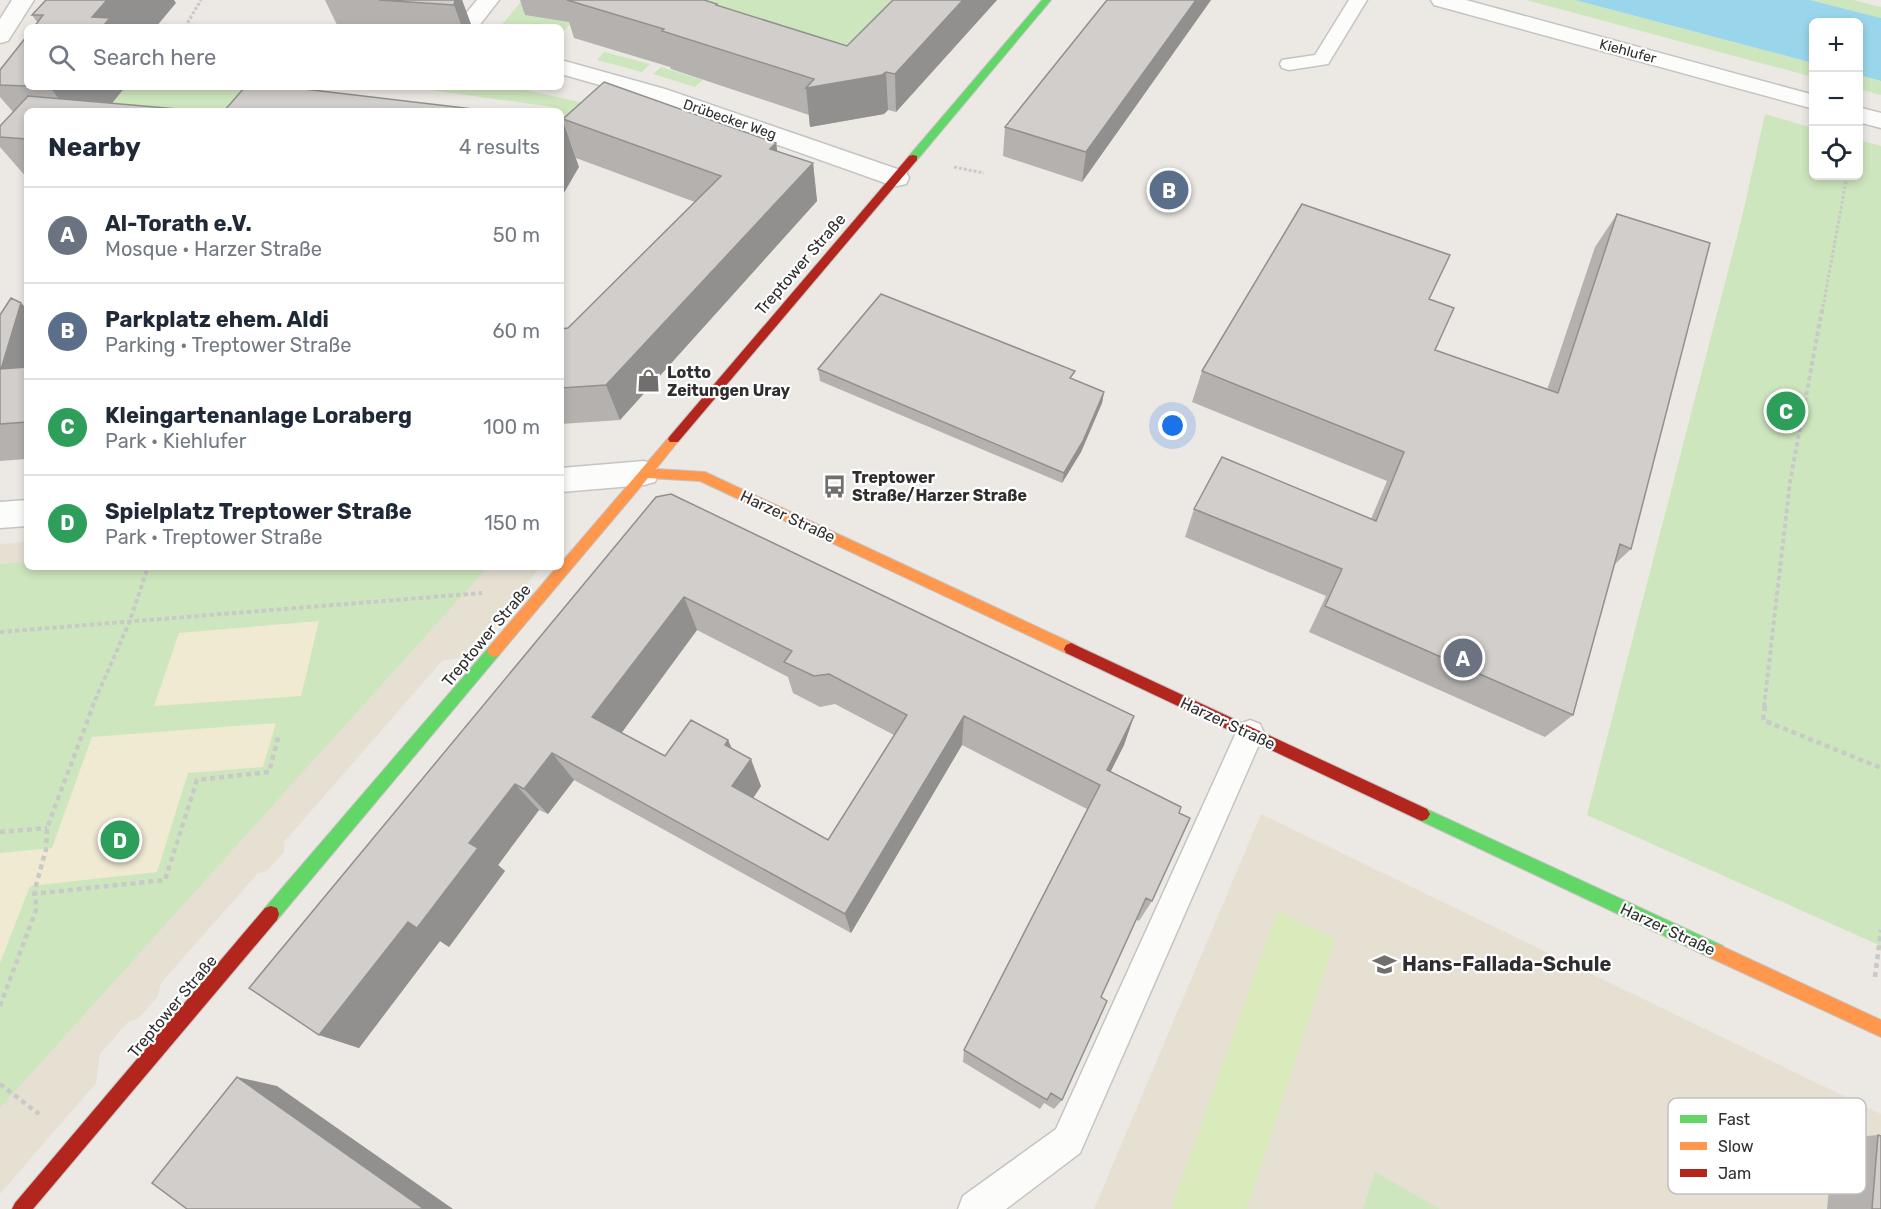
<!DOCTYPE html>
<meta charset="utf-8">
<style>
body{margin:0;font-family:Rubik,sans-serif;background:#f6f6f7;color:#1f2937}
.controls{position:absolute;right:18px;top:18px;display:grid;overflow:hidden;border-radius:9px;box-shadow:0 3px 9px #0003}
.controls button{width:54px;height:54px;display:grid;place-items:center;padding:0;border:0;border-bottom:2px solid #e0e1e3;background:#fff;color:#1f2937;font:30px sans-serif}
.you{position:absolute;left:1173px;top:426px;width:21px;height:21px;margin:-15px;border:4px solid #fff;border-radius:50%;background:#1a73e8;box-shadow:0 0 0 9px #1a73e833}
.badge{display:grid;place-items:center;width:39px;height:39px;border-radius:50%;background:#706f6e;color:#fff;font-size:20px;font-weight:700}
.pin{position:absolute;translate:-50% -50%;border:3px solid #fff;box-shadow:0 2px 6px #0006}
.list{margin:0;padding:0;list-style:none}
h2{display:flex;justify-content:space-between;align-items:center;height:78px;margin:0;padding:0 24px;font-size:26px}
h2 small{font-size:20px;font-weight:400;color:#747a83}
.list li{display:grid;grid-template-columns:39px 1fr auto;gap:18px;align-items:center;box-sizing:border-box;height:96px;padding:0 24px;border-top:2px solid #e0e1e3}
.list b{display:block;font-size:22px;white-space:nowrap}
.list p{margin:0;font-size:20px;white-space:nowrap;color:#747a83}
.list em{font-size:20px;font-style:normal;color:#747a83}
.icon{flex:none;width:33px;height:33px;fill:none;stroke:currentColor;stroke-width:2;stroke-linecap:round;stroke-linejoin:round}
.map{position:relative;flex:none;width:1881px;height:1209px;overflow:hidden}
.search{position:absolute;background:#fff;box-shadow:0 3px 9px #0003;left:24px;top:24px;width:540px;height:66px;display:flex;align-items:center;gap:15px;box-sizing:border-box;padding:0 21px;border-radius:9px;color:#747a83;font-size:22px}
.panel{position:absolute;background:#fff;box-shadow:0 3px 9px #0003;left:24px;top:108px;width:540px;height:462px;border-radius:9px}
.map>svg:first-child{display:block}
.education{fill:#e6e0d3}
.green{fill:#cee6be}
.sand{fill:#f0ead3}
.pitch{fill:#d9eabb}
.water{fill:#99d6ec}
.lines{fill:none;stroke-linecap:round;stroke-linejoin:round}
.lane-casing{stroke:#c5c4c5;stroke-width:3}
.street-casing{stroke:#c5c4c5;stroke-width:3}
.fast-casing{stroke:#c5c4c5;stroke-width:2}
.slow-casing{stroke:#c5c4c5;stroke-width:2}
.jam-casing{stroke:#c5c4c5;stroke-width:2}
.path-far2{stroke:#c9c9c8;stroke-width:3;stroke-dasharray:3 2;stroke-linecap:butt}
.path-far1{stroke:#c9c9c8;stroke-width:4;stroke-dasharray:4.5 3;stroke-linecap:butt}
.path{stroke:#c9c9c8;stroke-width:4.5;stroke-dasharray:5 4;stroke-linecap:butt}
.lane{fill:#fcfcfb;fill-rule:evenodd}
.street{fill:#fcfcfb;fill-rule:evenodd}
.fast{fill:#63d668;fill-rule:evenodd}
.slow{fill:#ff974d;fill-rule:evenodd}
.jam{fill:#b3261e;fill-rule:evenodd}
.wall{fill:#b4b1af;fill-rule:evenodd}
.shaded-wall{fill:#92908e}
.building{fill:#d1cecb;stroke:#92908e;stroke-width:1.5;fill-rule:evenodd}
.labels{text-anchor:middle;stroke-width:4.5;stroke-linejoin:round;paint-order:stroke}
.far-street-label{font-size:14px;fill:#2e2e2e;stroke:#fff}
.street-label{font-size:16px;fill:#2e2e2e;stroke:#fff}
.poi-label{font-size:16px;font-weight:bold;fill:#2e2e2e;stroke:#fff;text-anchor:start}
.near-poi-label{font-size:20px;font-weight:bold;fill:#2e2e2e;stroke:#fff;text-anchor:start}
.key{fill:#fff;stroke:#c0c0c0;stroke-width:1.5}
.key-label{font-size:16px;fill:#2e2e2e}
</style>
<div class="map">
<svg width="1881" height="1209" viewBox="0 0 1881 1209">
<rect width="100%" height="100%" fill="#ece8e4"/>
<path class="education" d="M27,542V567H541L463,657L442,661L284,842V852L267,871L257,874L161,983L158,996L138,1019L128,1022L100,1054L96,1083L0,1194V544Z
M1261,814L1881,1114V1209H1094Z"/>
<path class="green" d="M592,0H932L861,73Z
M1526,0H1575L1813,63V77Z
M1810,0H1853L1881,7V18Z
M520,3L533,5L572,22L561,35V27H500Z
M604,52L650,64L642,72L597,60Z
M661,67L703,80L695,87L653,74Z
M1859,75L1881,81V95L1859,89Z
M123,87H233L277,91L280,87H312L293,109L301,111H104Z
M408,87H512L597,106L568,122L561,123V111H552L553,107Z
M1765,114L1813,128L1814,176H1858L1859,140L1881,146V946L1587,815L1742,217Z
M27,562V567L486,569L0,1108V564Z
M1375,1172L1440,1209H1363Z"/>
<path class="sand" d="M319,621L301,696L154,706L179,633Z
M276,723L263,767L188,773L157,872L30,886L0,963V853L52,848L92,737Z"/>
<path class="pitch" d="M1278,911L1335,939L1247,1209H1171Z"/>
<path class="water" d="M1575,0H1810L1881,18V81L1859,75L1858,22H1814L1813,63Z"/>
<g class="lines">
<defs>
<path id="lane" d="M1349,0H1367L1328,64L1289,70L1282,68L1280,64L1282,60L1315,55Z
M1250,720L1260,724L1264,733L1080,1153L1006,1209H958L963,1196L1056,1129L1240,724Z"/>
<path id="street" d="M12,0H34L8,41L0,43V19Z
M477,0H499L478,27H455Z
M1431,0H1466L1814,95V109L1434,5Z
M561,60L665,89L906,172L909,178L906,184L897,186L888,184L649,99L561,74Z
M1858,107L1881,113V128L1858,122Z
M644,461L655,464L659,473L655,482L644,485L561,492V468Z
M27,500V526L0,528V502Z"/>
<path id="fast" d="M1042,0H1051L917,160H909V156Z
M494,645L499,647L501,651L499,655L277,920L271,922L265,920L263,914L265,908L489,647Z
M1422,807L1723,946L1725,952L1723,958L1717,960L1711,958L1417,819L1414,814L1417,809Z"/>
<path id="slow" d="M674,434L680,439L656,469L705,472L1076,645L1078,649L1076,653L1071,655L1066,653L700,481L648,478L499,655L494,657L489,655L487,651L489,647L557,567H561V563L670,436Z
M1717,944L1881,1020V1037L1711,958L1709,952L1711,946Z"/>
<path id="jam" d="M913,155L917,156V160L678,442H670L668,439L670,436L909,156Z
M1071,643L1427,809L1430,814L1427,819L1422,821L1417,819L1066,653L1064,649L1066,645Z
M271,906L277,908L279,914L277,920L33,1209H12L15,1203L265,908Z"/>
</defs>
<use href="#lane" class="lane-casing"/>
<use href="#street" class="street-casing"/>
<use href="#fast" class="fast-casing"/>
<use href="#slow" class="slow-casing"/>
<use href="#jam" class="jam-casing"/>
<path class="path-far2" d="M185,27L201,0
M954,167L984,173
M1822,312L1847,176"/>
<path class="path-far1" d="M0,632L482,593
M92,707L129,623L148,567
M1764,707L1790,482L1822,310"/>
<path class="path" d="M1765,706L1763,720L1881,768
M0,832L47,828
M32,894L165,880L197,780L269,772L279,734
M1875,977L1881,930
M0,1006L36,910L35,889L46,849L47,828L93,706
M0,1084L39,1114"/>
<use href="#lane" class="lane"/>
<use href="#street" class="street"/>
<use href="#fast" class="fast"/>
<use href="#slow" class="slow"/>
<use href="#jam" class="jam"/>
</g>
<path class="wall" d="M325,0H462L472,27H338Z
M520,0H704L718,6L847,46L893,0H997L896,112L888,110L884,114L810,127L809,115L671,69L670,67L574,38L569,22L525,15Z
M1107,0H1211L1082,182L1003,156L1005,127Z
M176,3L38,23L32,15Z
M27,36V87H125L112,103L27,111V178L0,147V126L13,112L0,97V70Z
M563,119L776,143L777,151L813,163L817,201L620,420L561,424V329L568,328L695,202L576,158Z
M1617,214L1631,549L1614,565L1573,715L1545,737L1309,632L1326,596L1185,537L1194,509L1371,519L1387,481L1192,402L1202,371L1429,299L1435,350L1547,390L1595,247Z
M21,303L27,309V459L0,461V315Z
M818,369L1074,380L1104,392L1102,403L1081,452L1062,483L820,381Z
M656,497L1134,716L1124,745L1110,772L1179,813L1152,901L1139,921L1136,919L1101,997L1062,1100L1054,1109L1044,1103L1040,1109L963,1062L964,1050L1087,809L962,745L851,933L574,780L548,814L539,810L498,865L505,871L449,947L440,941L359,1048L319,1035ZM697,630L788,677L793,693L820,707L835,704L894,735L828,840L753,798L761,786L732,749L728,740L665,756L621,733Z
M1878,1135L1881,1209H1827L1834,1139Z"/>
<path class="shaded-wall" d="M107,0H174L176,3L156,27H99L92,17Z
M455,0H462L472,27H462L454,5Z
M963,0H997L896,112L895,74Z
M1196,0H1211L1082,182L1086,152Z
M886,72L888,110L884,114L810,127L806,88Z
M50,87H125L106,111H68Z
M563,120L579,167L561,198V122Z
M776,143L782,181L770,149Z
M813,163L817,201L620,420L606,385Z
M21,303L27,309V393L1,369Z
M1104,392L1102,403L1081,452L1062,483L1064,473Z
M684,597L697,630L612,746L592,717Z
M964,716L962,745L851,933L845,914Z
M1134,716L1124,745L1098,797L1107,770Z
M728,740L740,767L725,745Z
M552,753L574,780L548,814L524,789Z
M751,759L761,786L744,812L732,786Z
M515,784L539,810L498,865L505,871L449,947L440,941L359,1048L319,1035Z
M237,1077L277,1086L453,1209H424Z"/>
<path class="building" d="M46,0H107L92,17L110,18L102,27H34L43,15H32Z
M379,0H455L454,5Z
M567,0H704L717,4L716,5L847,46L893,0H963L895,74L886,72L882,75L806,88L814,79L662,31L664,29Z
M1107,0H1196L1086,152L1005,127Z
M27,36V86L0,85V70Z
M604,82L776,143L770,149L813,163L606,385L561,388V329L568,328L721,176L563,119Z
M245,87H287L490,111H224Z
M28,96L201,111H27V139L0,137V126Z
M1302,204L1450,255L1429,299L1454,308L1435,350L1558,393L1617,214L1710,243L1631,549L1620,544L1573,715L1325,606L1342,569L1194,509L1222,457L1376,521L1404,452L1202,371Z
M881,294L1075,371L1070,378L1104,392L1083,441L1064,473L818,369Z
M11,298L21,303L1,369L27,367V422L0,424V315Z
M671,494L1134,716L1107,770L1181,807L1179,813L1190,818L1152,901L1146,898L1101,997L1107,1001L1062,1100L1051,1093L1047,1100L964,1050L1100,785L964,716L845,914L552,753L524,789L515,784L469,843L478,848L417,928L408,922L319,1035L249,988L656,497ZM684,597L792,651L784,662L814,676L829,674L907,715L828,840L732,786L751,759L725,745L728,740L691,720L665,756L592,717Z
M237,1077L424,1209H187L152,1183Z
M1878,1135L1881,1136V1209H1872Z"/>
<defs>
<symbol id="shop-bare" viewBox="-9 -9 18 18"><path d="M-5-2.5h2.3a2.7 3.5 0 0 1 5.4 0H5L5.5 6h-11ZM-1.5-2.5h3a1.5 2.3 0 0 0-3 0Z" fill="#706f6e" stroke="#fff" stroke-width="2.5" paint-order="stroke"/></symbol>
<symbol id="bus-bare" viewBox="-9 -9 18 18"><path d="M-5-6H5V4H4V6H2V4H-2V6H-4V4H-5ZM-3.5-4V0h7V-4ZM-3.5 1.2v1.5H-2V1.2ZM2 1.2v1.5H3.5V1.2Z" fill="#706f6e" stroke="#fff" stroke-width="2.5" paint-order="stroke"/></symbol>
<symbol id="school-bare" viewBox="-9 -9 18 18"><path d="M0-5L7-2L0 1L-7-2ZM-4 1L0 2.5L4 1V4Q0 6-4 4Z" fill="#706f6e" stroke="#fff" stroke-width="2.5" paint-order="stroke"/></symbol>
</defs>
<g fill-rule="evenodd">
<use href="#shop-bare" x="632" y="364" width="33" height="33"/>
<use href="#bus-bare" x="818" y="470" width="33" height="33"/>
<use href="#school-bare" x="1368" y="948" width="33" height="33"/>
</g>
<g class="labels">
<g class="far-street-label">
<text transform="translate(1628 51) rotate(15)" y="5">Kiehlufer</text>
<text transform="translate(730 119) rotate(19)" y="5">Drübecker Weg</text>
</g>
<g class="street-label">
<text transform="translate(800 264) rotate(-49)" y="6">Treptower Straße</text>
<text transform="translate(788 516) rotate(25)" y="6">Harzer Straße</text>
<text transform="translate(486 635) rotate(-50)" y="6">Treptower Straße</text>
<text transform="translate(1228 723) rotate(25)" y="6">Harzer Straße</text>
<text transform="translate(1668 929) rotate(25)" y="6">Harzer Straße</text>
<text transform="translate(172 1006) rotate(-50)" y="6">Treptower Straße</text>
</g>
<g class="poi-label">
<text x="667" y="378">Lotto<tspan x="667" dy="18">Zeitungen Uray</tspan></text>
<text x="852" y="483">Treptower<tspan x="852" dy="18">Straße/Harzer Straße</tspan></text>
</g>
<g class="near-poi-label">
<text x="1402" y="971">Hans-Fallada-Schule</text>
</g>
</g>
<rect x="1668" y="1098" width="198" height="96" rx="9" class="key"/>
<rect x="1680" y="1115" width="27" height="8" fill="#63d668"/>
<rect x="1680" y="1142" width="27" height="8" fill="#ff974d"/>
<rect x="1680" y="1169" width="27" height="8" fill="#b3261e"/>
<g class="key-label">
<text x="1718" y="1125">Fast</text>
<text x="1718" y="1152">Slow</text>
<text x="1718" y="1179">Jam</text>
</g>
</svg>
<div class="controls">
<button>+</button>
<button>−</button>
<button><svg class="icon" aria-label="locate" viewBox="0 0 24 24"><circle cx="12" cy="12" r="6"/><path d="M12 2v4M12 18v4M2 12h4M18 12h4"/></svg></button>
</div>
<div class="you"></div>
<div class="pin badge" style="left:1463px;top:658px;background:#6b7280">A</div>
<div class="pin badge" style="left:1169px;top:190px;background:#5c6f8a">B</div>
<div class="pin badge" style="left:1786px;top:411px;background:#2e9e5b">C</div>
<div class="pin badge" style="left:120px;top:840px;background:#2e9e5b">D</div>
<div class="search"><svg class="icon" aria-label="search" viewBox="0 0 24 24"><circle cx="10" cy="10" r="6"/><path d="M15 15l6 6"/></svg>Search here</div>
<section class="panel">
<h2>Nearby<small>4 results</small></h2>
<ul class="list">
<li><span class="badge" style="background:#6b7280">A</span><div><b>Al-Torath e.V.</b><p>Mosque · Harzer Straße</p></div><em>50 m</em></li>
<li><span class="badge" style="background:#5c6f8a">B</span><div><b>Parkplatz ehem. Aldi</b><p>Parking · Treptower Straße</p></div><em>60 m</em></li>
<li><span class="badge" style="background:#2e9e5b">C</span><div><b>Kleingartenanlage Loraberg</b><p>Park · Kiehlufer</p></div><em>100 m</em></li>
<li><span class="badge" style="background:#2e9e5b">D</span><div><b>Spielplatz Treptower Straße</b><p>Park · Treptower Straße</p></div><em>150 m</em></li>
</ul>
</section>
</div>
